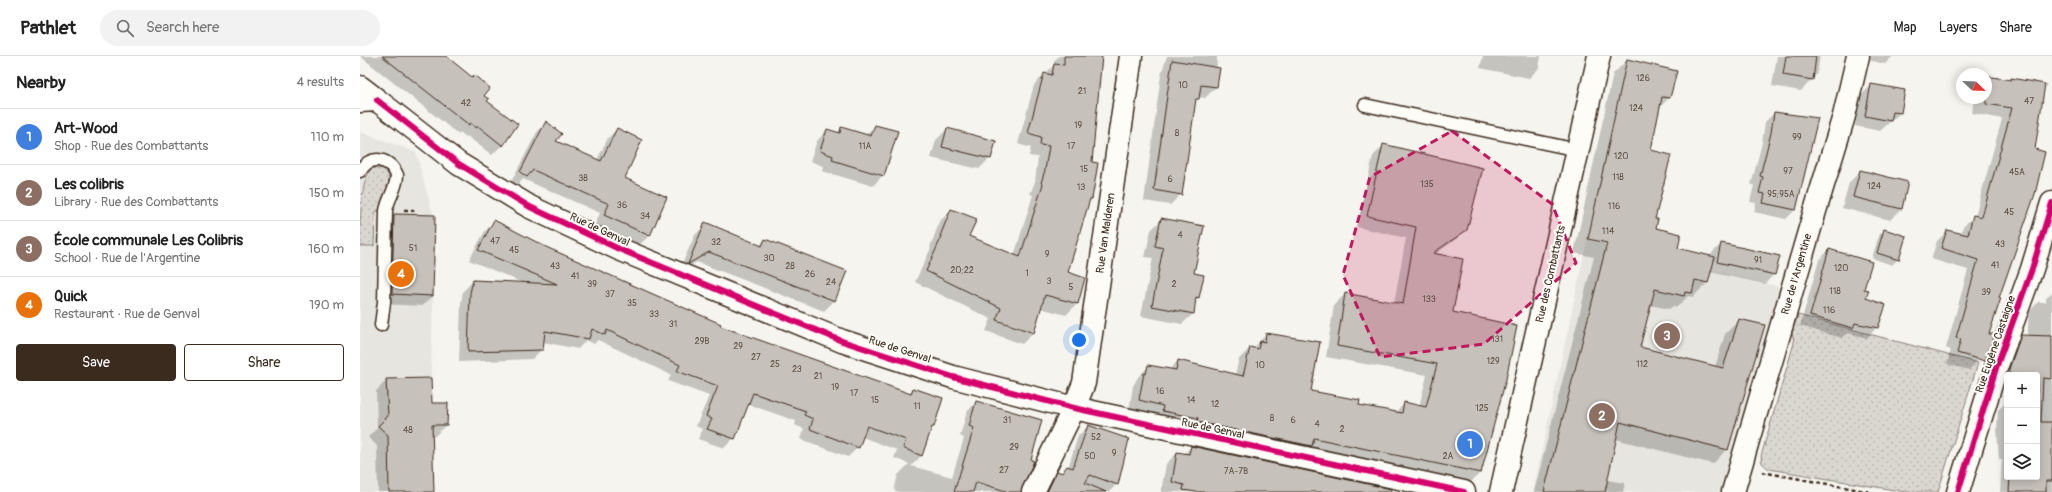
<!DOCTYPE html>
<meta charset="utf-8">
<style>
body{margin:0;font-family:Pangolin,sans-serif;background:#f2f2f2;color:#222}
.controls{position:absolute;right:12px;bottom:12px;display:grid;overflow:hidden;border-radius:4px;box-shadow:0 2px 10px #0003}
.controls button{width:36px;height:36px;display:grid;place-items:center;padding:0;border:0;border-bottom:1px solid #e0e0e0;background:#fff;color:#222;font:20px sans-serif}
.compass{position:absolute;left:1596px;top:12px;width:36px;height:36px;border-radius:50%;background:#fff;box-shadow:0 2px 10px #0003;rotate:113deg}
.you{position:absolute;left:719px;top:284px;width:14px;height:14px;margin:-10px;border:3px solid #fff;border-radius:50%;background:#1a73e8;box-shadow:0 0 0 6px #1a73e833}
.badge{display:grid;place-items:center;width:26px;height:26px;border-radius:50%;background:#3b2a1e;color:#fff;font-size:13px;font-weight:700}
.pin{position:absolute;translate:-50% -50%;border:2px solid #fff;box-shadow:0 1px 4px #0006}
.list{margin:0;padding:0;list-style:none}
h2{display:flex;justify-content:space-between;align-items:center;height:52px;margin:0;padding:0 16px;font-size:17px}
h2 small{font-size:13px;font-weight:400;color:#767676}
.list li{display:grid;grid-template-columns:26px 1fr auto;gap:12px;align-items:center;box-sizing:border-box;height:56px;padding:0 16px;border-top:1px solid #e0e0e0}
.list b{display:block;font-size:15px;white-space:nowrap}
.list p{margin:0;font-size:13px;white-space:nowrap;color:#767676}
.list em{font-size:13px;font-style:normal;color:#767676}
.actions{display:flex;gap:8px;padding:12px 16px}
.actions a{flex:1;padding:9px 0;border:1px solid #3b2a1e;border-radius:4px;text-align:center;font-size:14px;color:#3b2a1e}
.actions .main{background:#3b2a1e;color:#fff}
.icon{flex:none;width:22px;height:22px;fill:none;stroke:currentColor;stroke-width:2;stroke-linecap:round;stroke-linejoin:round}
.map{position:relative;flex:none;width:1692px;height:436px;overflow:hidden}
header{display:flex;align-items:center;gap:24px;box-sizing:border-box;height:56px;padding:0 20px;background:#fff;border-bottom:1px solid #e0e0e0}
header strong{font-size:19px}
nav{display:flex;gap:22px;margin-inline-start:auto;font-size:14px}
.search{width:280px;height:36px;background:#f2f2f2;display:flex;align-items:center;gap:10px;box-sizing:border-box;padding:0 14px;border-radius:22px;color:#767676;font-size:15px}
main{display:flex}
aside{flex:1;background:#fff}
.map>svg:first-child{display:block}
.built{fill:#e7e5df}
.green{fill:url(#green-dots);stroke:#8a8077}
.shadow{fill:#0003}
.building{fill:#c7c1bb;stroke:#3b2a1e}
.lines{fill:none;stroke-linecap:round;stroke-linejoin:round}
.service-casing{stroke:#3b2a1e;stroke-width:15}
.minor-casing{stroke:#3b2a1e;stroke-width:25}
.secondary-casing{stroke:#3b2a1e;stroke-width:25}
.path{stroke:#3b2a1e;stroke-width:2.5;stroke-dasharray:4 3;stroke-linecap:butt}
.service{stroke:#fdfcf7;stroke-width:12}
.minor{stroke:#fdfcf7;stroke-width:22}
.secondary{stroke:#fdfcf7;stroke-width:22}
.cycleway-casing{stroke:#fdfcf7;stroke-width:8}
.cycleway{stroke:#d6006c;stroke-width:6}
.marked{fill:#c2185b;fill-opacity:0.2;stroke:#c2185b;stroke-width:3;stroke-dasharray:8 5;stroke-linejoin:round}
.labels{text-anchor:middle;stroke-width:4;stroke-linejoin:round;paint-order:stroke}
.number-label{font-size:9px;fill:#5e5045}
.street-label{font-size:11px;fill:#3b2a1e;stroke:#fdfcf7}
</style>
<header>
<strong>Pathlet</strong>
<div class="search"><svg class="icon" aria-label="search" viewBox="0 0 24 24"><circle cx="10" cy="10" r="6"/><path d="M15 15l6 6"/></svg>Search here</div>
<nav><a>Map</a><a>Layers</a><a>Share</a></nav>
</header>
<main>
<aside>
<h2>Nearby<small>4 results</small></h2>
<ul class="list">
<li><span class="badge" style="background:#3f7fe0">1</span><div><b>Art-Wood</b><p>Shop · Rue des Combattants</p></div><em>110 m</em></li>
<li><span class="badge" style="background:#8d6e63">2</span><div><b>Les colibris</b><p>Library · Rue des Combattants</p></div><em>150 m</em></li>
<li><span class="badge" style="background:#8d6e63">3</span><div><b>École communale Les Colibris</b><p>School · Rue de l'Argentine</p></div><em>160 m</em></li>
<li><span class="badge" style="background:#e8710a">4</span><div><b>Quick</b><p>Restaurant · Rue de Genval</p></div><em>190 m</em></li>
</ul>
<div class="actions"><a class="main">Save</a><a>Share</a></div>
</aside>
<div class="map">
<svg width="1692" height="436" viewBox="0 0 1692 436">
<defs>
<pattern id="green-dots" width="8" height="8" patternUnits="userSpaceOnUse"><rect width="8" height="8" fill="#dad6d0"/><path d="M2 2h.1M6 6h.1" fill="none" stroke="#bcb8b2" stroke-width="1.8" stroke-linecap="round"/></pattern>
</defs>
<rect width="100%" height="100%" fill="#f5f4ee"/>
<filter id="ink" filterUnits="userSpaceOnUse"><feTurbulence type="fractalNoise" baseFrequency=".025" numOctaves="2"/><feDisplacementMap in="SourceGraphic" scale="8" xChannelSelector="R" yChannelSelector="G"/><feConvolveMatrix kernelMatrix="1 2 1 2 8 2 1 2 1" color-interpolation-filters="sRGB"/></filter>
<g filter="url(#ink)">
<path class="built" d="M0,76L56,96L73,159V167H75L71,322L74,436H0Z
M1227,184L1420,231L1394,329L1363,436H1173Z"/>
<path class="green" d="M12,112L24,113C37,126 20,141 20,155H15L14,190H0C0,171 0,122 12,112Z
M1438,259L1618,307L1578,436H1546L1409,413L1402,407L1401,400L1434,287L1432,276Z"/>
<path class="shadow" d="M0,0H84L126,45L157,69L142,89L132,99L107,80L106,81L100,76L98,78Z
M699,0H741L731,107L732,143L728,146L707,217L723,223L717,248L706,259L680,252L673,277L662,288L626,275L631,263L555,226L571,192L570,191L580,165L591,154L608,180L654,200L673,139L670,138L675,126L678,101L669,100L671,92L658,88L674,29L694,9V5Z
M807,0H857L856,31L845,42L838,41L834,46L821,138L810,149L784,145L801,19Z
M1123,0H1181L1179,12L1169,22L1120,12Z
M1417,0H1460L1457,18L1441,35L1412,30Z
M1509,0H1533L1525,8L1508,4Z
M1267,4L1316,16L1309,42L1299,52L1290,95L1295,173L1317,193L1351,201L1352,197L1361,188L1414,218L1405,228L1350,216L1348,226L1333,241L1328,240L1317,251L1313,250L1309,253L1290,249L1279,291L1355,311L1365,278L1379,264L1367,393L1353,408L1255,383L1247,424L1265,427L1263,436H1174L1234,201L1214,197L1253,18Z
M1626,22L1649,25L1651,23L1684,29L1638,242L1619,303L1609,314L1587,308L1591,294L1586,292L1608,214L1571,203L1577,185L1587,175L1601,179L1603,170L1615,160L1642,63L1612,57L1614,42H1626Z
M1512,29L1540,57L1520,75L1495,70L1501,39Z
M1414,57L1457,63L1435,154L1426,163L1394,156L1396,147L1390,146L1394,129H1391L1402,87L1405,66Z
M187,66L194,86L237,104L248,82L257,73L264,123L289,180L279,189L235,169L240,157L163,123L157,130L151,126L177,76Z
M515,70L523,119L513,130L462,115L463,110L450,105L457,85L467,74L477,77L482,72L505,79Z
M587,73L630,102L619,113L571,102L576,84Z
M1024,89L1106,173L1095,184L1074,199L1092,257L1145,323L1120,417L1109,428L769,355L773,330L778,321L789,310L809,314L818,305L875,319L879,303L890,292L893,293L906,278L950,336L998,350L1035,357L1045,347L1059,351L1067,319L966,301L974,249L985,238L1034,247L1046,182L997,171L1013,100Z
M1500,115L1547,127L1541,153L1530,164L1482,152L1489,127Z
M35,159L74,160L72,240L62,250L22,248L24,169Z
M802,163L833,218L839,241L835,245L833,258L822,268L781,260L793,202L785,201L791,174Z
M135,165L186,192L359,271L548,338L553,333L573,371L570,374L562,399L551,410L592,421L604,382L600,380L607,356L616,346L661,436H539L534,434L538,419L549,408L534,402L537,394L502,381L498,391L488,401L441,383L444,373L435,369L436,365L388,348L374,382L364,392L338,383L342,373L336,370L349,340L308,325L311,319L238,284L234,288L226,284L218,293L183,286L182,293L172,303L99,306L101,247L103,235L113,225L163,227L109,204L125,175Z
M346,168L399,190L405,184L474,245L464,255L337,206L318,217L335,179Z
M1525,174L1538,203L1532,209L1512,202L1519,179Z
M1469,194L1503,233L1517,271L1507,282L1487,277L1482,282L1440,270L1459,204Z
M1692,236V436H1640L1642,403H1639L1637,374L1638,354L1647,345V421H1677V319H1665L1669,256L1678,246H1686V242Z
M27,324L71,348L86,369L75,380H71L73,436H18L17,390L8,381L17,372L16,335Z
M728,370L757,428L749,436H682L687,426L697,416L701,418L708,412L718,380Z
M831,391L1040,436H801L806,408L817,397L824,398Z"/>
<path class="building" d="M22,0H86L112,21L114,19L130,32L124,40L129,43L127,45L158,68L143,90L118,70L117,72L110,67L109,69Z
M704,0H742L732,106L738,107L732,143H730L708,216L725,222L718,248L685,239L674,277L636,264L641,252L566,215L582,180H580L591,153L617,163L609,180L660,201L683,128L681,127L685,114L689,90L680,89L681,81L668,77L684,17L692,19L694,8L704,9Z
M1426,0H1456L1453,24L1423,19Z
M1267,3L1317,15L1310,42L1302,41L1291,94L1311,99L1295,163H1298L1296,172L1321,178L1318,192L1355,201L1348,227L1335,224L1332,237L1325,236L1324,240L1295,233L1280,291L1363,312L1379,263L1405,269L1368,394L1260,366L1245,436H1184L1247,187L1228,183Z
M812,4L860,12L857,31L841,29L839,43H836L822,139L794,134Z
M1626,20L1651,24V22L1685,28L1675,93L1685,96L1675,138L1639,242H1641L1629,278H1635L1625,305L1597,297L1601,283L1596,282L1618,204L1581,192L1587,174L1608,179L1613,159L1622,161L1652,52L1626,48Z
M1511,28L1545,34L1541,57L1533,56L1531,65L1505,60Z
M1414,56L1458,62L1436,154L1403,147L1405,138L1399,137L1403,121L1400,120L1411,77Z
M186,65L202,78L196,85L241,105L257,72L282,84L265,122L307,141L290,180L244,159L249,148L173,114L167,121L160,116Z
M515,69L538,75L524,120L472,104L473,100L460,95L467,73L480,77L481,71L511,80Z
M587,72L636,85L631,103L582,91Z
M1023,88L1123,112L1107,174L1073,197L1103,203L1093,256L1157,270L1146,323L1121,417L954,382L952,390L837,366L838,362L802,355L803,350L779,344L784,317L786,318L788,309L816,314L818,304L883,320L890,291L898,293L900,285L905,286L906,277L960,286L951,335L1000,344L999,349L1042,357L1044,346L1066,351L1077,308L977,290L985,237L1043,248L1056,171L1007,160Z
M1500,114L1548,126L1542,153L1493,141Z
M34,158L75,159L73,240L32,238Z
M801,162L844,170L834,217L844,219L839,242L836,241L834,258L792,250L803,192L795,190Z
M134,164L186,191L361,268L360,270L551,338L553,332L583,342L574,371H572L562,400L543,392L546,384L507,370L499,392L450,373L453,363L444,359L446,355L393,337L375,383L347,373L352,363L346,360L358,330L317,315L320,309L247,274L245,279L232,273L229,283L185,275L183,294L108,296L110,237L113,224L197,228L118,194Z
M345,166L402,190L405,183L487,215L475,245L349,196L328,208Z
M1524,173L1546,180L1539,204L1517,197Z
M1361,187L1420,200L1415,219L1357,206Z
M1469,193L1512,206L1504,233L1509,234L1506,242L1526,249L1518,272L1495,267L1493,272L1450,260Z
M1661,279L1692,280V323L1683,322L1681,366H1692V425H1686V436H1649L1650,421H1677V319H1649V313Z
M71,322L72,347H88L87,369H72L74,436H29L28,379L18,370L28,360L26,323Z
M616,345L682,364L671,404L674,405L661,436H649L616,426L613,436H594L614,372L609,370Z
M728,369L769,383L758,429L730,419L725,427L746,436H687L697,415L702,417L707,410L713,412Z
M831,390L1031,433L1030,436H836L823,434L824,429L812,426L817,396L829,398Z"/>
<g class="lines">
<defs>
<path id="service" d="M1005,49L1218,94
M0,115C10,98 30,102 37,119C37,132 28,142 26,155L24,246L21,269"/>
<path id="minor" d="M0,31L17,44L0,45
M17,44L99,108L170,151L259,193L482,285L593,321L714,352L1104,436
M673,436L714,352L724,327L771,0
M1373,436L1455,155L1484,60L1498,0
M1598,436L1636,312L1672,213L1692,147"/>
<path id="secondary" d="M1141,436L1239,0"/>
</defs>
<use href="#service" class="service-casing"/>
<use href="#minor" class="minor-casing"/>
<use href="#secondary" class="secondary-casing"/>
<path class="path" d="M44,154H53L55,158
M1402,416L1511,436"/>
<use href="#service" class="service"/>
<use href="#minor" class="minor"/>
<use href="#secondary" class="secondary"/>
<defs>
<path id="cycleway" d="M17,44L99,108L170,151L259,193L482,285L593,321L714,352L1104,436
M1598,436L1636,312L1672,213L1692,147"/>
</defs>
<use href="#cycleway" class="cycleway-casing"/>
<use href="#cycleway" class="cycleway"/>
</g>
</g>
<path class="marked" d="M1092,75L1192,148L1216,207L1124,288L1020,301L983,219L1010,121Z"/>
<g class="labels">
<g class="number-label">
<text x="1283" y="25">126</text>
<text x="823" y="32">10</text>
<text x="722" y="38">21</text>
<text x="1669" y="48">47</text>
<text x="106" y="50">42</text>
<text x="1276" y="55">124</text>
<text x="718" y="72">19</text>
<text x="817" y="80">8</text>
<text x="1437" y="84">99</text>
<text x="505" y="93">11A</text>
<text x="711" y="93">17</text>
<text x="1261" y="103">120</text>
<text x="724" y="116">15</text>
<text x="1428" y="118">97</text>
<text x="1657" y="119">45A</text>
<text x="1258" y="124">118</text>
<text x="223" y="125">38</text>
<text x="810" y="126">6</text>
<text x="1067" y="131">135</text>
<text x="1514" y="133">124</text>
<text x="721" y="134">13</text>
<text x="1421" y="141">95;95A</text>
<text x="262" y="152">36</text>
<text x="1254" y="153">116</text>
<text x="1649" y="159">45</text>
<text x="285" y="163">34</text>
<text x="1248" y="178">114</text>
<text x="820" y="182">4</text>
<text x="135" y="188">47</text>
<text x="356" y="189">32</text>
<text x="1640" y="191">43</text>
<text x="53" y="195">51</text>
<text x="154" y="197">45</text>
<text x="687" y="201">9</text>
<text x="409" y="205">30</text>
<text x="1398" y="207">91</text>
<text x="1635" y="212">41</text>
<text x="195" y="213">43</text>
<text x="430" y="213">28</text>
<text x="1481" y="215">120</text>
<text x="602" y="217">20;22</text>
<text x="667" y="220">1</text>
<text x="450" y="221">26</text>
<text x="215" y="223">41</text>
<text x="689" y="228">3</text>
<text x="471" y="229">24</text>
<text x="232" y="231">39</text>
<text x="814" y="231">2</text>
<text x="711" y="234">5</text>
<text x="1475" y="238">118</text>
<text x="1626" y="239">39</text>
<text x="250" y="241">37</text>
<text x="1069" y="246">133</text>
<text x="272" y="250">35</text>
<text x="1469" y="257">116</text>
<text x="294" y="261">33</text>
<text x="313" y="271">31</text>
<text x="1137" y="286">131</text>
<text x="342" y="288">29B</text>
<text x="378" y="293">29</text>
<text x="396" y="304">27</text>
<text x="1133" y="308">129</text>
<text x="415" y="311">25</text>
<text x="1282" y="311">112</text>
<text x="900" y="312">10</text>
<text x="437" y="316">23</text>
<text x="458" y="323">21</text>
<text x="475" y="334">19</text>
<text x="800" y="338">16</text>
<text x="494" y="340">17</text>
<text x="515" y="347">15</text>
<text x="831" y="347">14</text>
<text x="855" y="351">12</text>
<text x="557" y="353">11</text>
<text x="1122" y="355">125</text>
<text x="912" y="365">8</text>
<text x="647" y="367">31</text>
<text x="933" y="367">6</text>
<text x="957" y="371">4</text>
<text x="982" y="376">2</text>
<text x="48" y="377">48</text>
<text x="736" y="384">52</text>
<text x="654" y="394">29</text>
<text x="754" y="400">9</text>
<text x="730" y="403">50</text>
<text x="1088" y="403">2A</text>
<text x="644" y="417">27</text>
<text x="876" y="418">7A-7B</text>
</g>
<g class="street-label">
<text transform="translate(240 173) rotate(25)" y="4">Rue de Genval</text>
<text transform="translate(745 177) rotate(-82)" y="4">Rue Van Malderen</text>
<text transform="translate(1190 218) rotate(-77)" y="4">Rue des Combattants</text>
<text transform="translate(1436 218) rotate(-74)" y="4">Rue de l'Argentine</text>
<text transform="translate(1635 288) rotate(-71)" y="4">Rue Eugène Castaigne</text>
<text transform="translate(540 293) rotate(18)" y="4">Rue de Genval</text>
<text transform="translate(853 372) rotate(12)" y="4">Rue de Genval</text>
</g>
</g>
</svg>
<div class="controls">
<button>+</button>
<button>−</button>
<button><svg class="icon" aria-label="layers" viewBox="0 0 24 24"><path d="M12 4l9 5-9 5-9-5zM3 14l9 5 9-5"/></svg></button>
</div>
<svg class="compass" viewBox="-18 -18 36 36"><path d="M0-13l5 13h-10z" fill="#e53935"/><path d="M0 13l5-13h-10z" fill="#767676"/></svg>
<div class="you"></div>
<div class="pin badge" style="left:1110px;top:388px;background:#3f7fe0">1</div>
<div class="pin badge" style="left:1242px;top:360px;background:#8d6e63">2</div>
<div class="pin badge" style="left:1307px;top:280px;background:#8d6e63">3</div>
<div class="pin badge" style="left:41px;top:218px;background:#e8710a">4</div>
</div>
</main>
